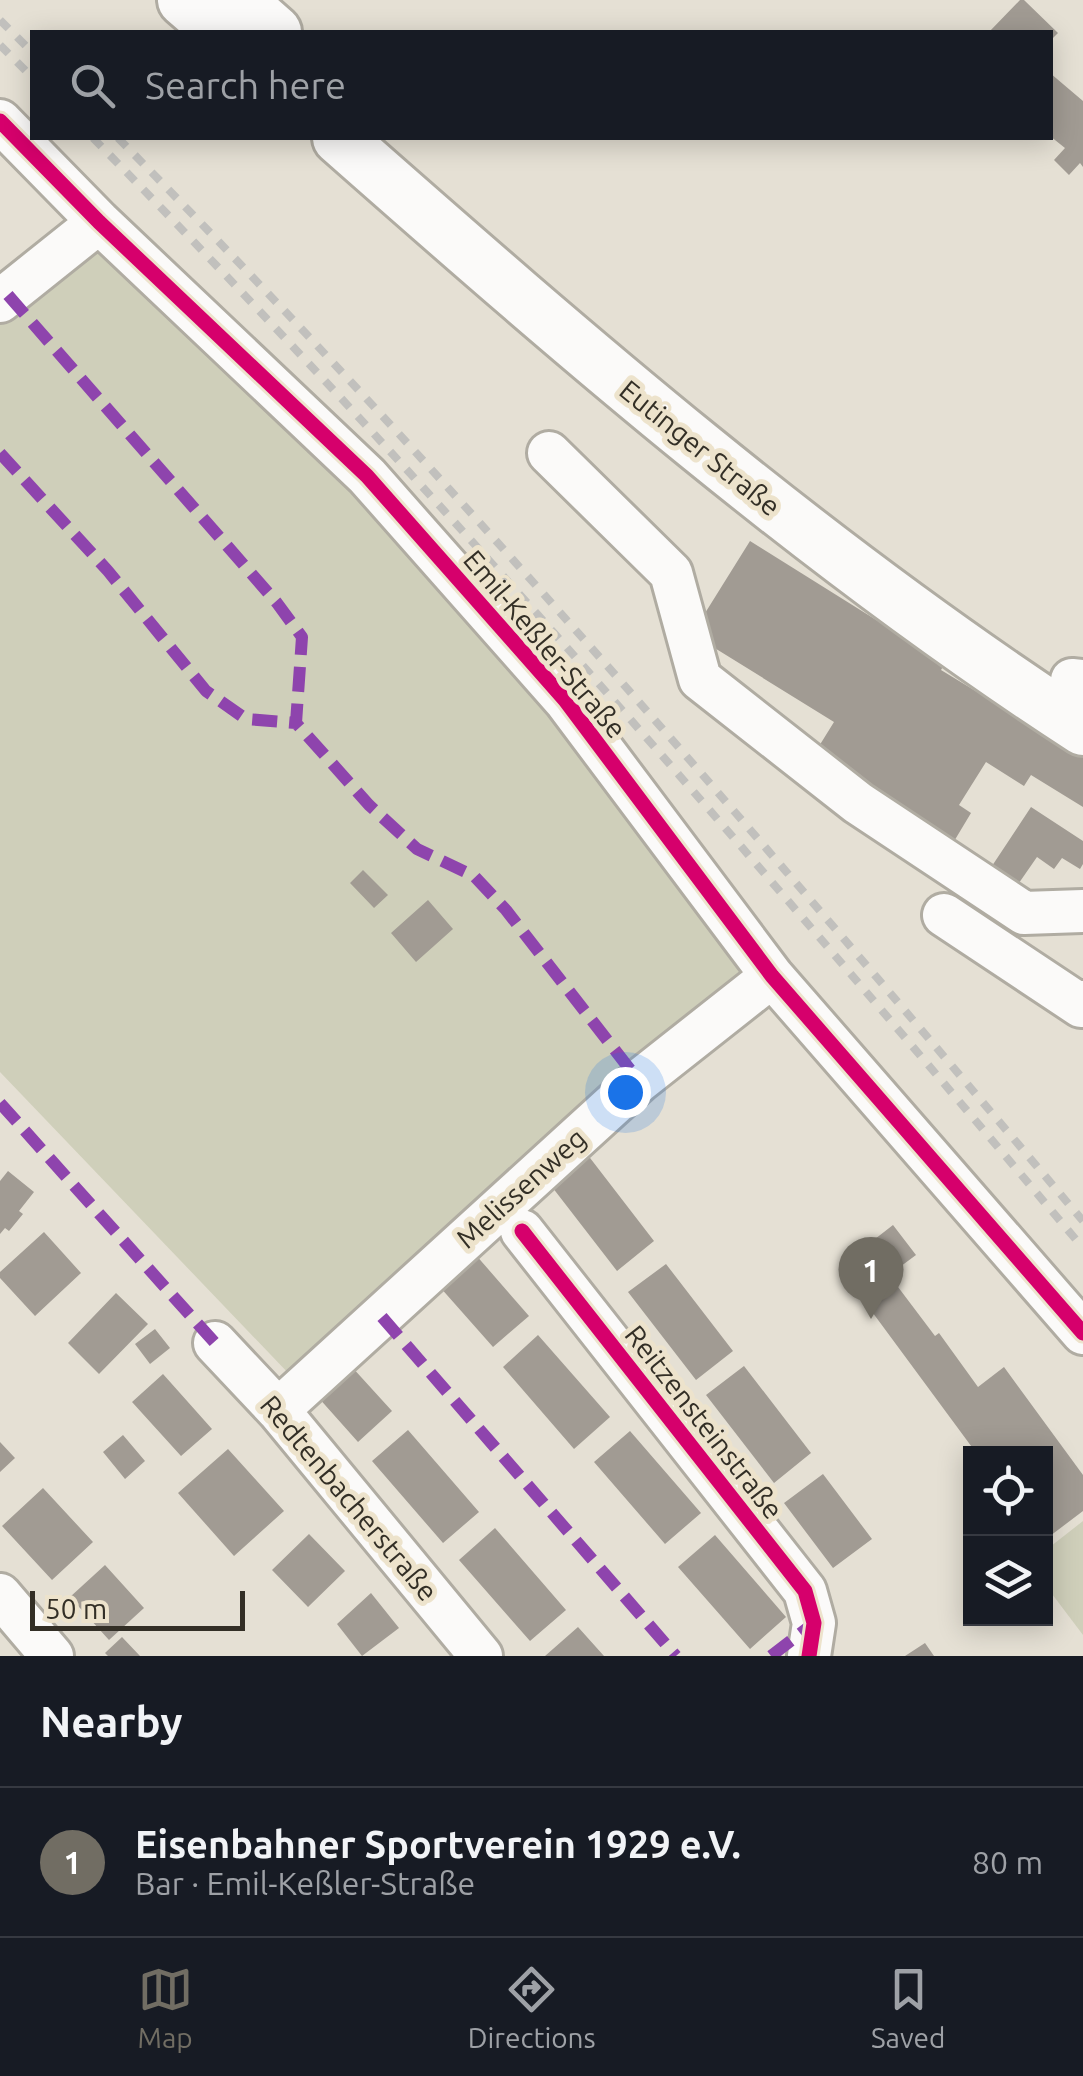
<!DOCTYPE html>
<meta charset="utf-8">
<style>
body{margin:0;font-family:Ubuntu,sans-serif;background:#20242c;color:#f1f3f6}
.controls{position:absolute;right:30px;bottom:30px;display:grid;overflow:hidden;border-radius:0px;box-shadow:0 5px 25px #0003}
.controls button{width:90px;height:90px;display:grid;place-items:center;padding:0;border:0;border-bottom:2px solid #363941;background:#171b24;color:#f1f3f6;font:50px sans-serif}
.scale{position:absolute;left:30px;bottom:25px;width:215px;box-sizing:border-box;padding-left:10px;border:5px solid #332f26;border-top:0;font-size:28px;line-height:35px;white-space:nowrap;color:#332f26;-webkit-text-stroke:8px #ede3cc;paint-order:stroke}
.you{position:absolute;left:625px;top:1092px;width:35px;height:35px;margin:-25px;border:8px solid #fff;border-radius:50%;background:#1a73e8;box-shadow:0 0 0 15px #1a73e833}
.badge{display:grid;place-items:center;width:65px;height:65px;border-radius:50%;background:#716d63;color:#fff;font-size:32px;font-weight:700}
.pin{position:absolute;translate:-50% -82px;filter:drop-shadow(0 2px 5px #0008)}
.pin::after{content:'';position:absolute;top:52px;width:35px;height:30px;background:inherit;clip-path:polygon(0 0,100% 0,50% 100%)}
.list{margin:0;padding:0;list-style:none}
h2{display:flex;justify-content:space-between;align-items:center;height:130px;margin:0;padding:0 40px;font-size:42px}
h2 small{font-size:32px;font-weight:400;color:#9ea1a6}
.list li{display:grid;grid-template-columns:65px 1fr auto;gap:30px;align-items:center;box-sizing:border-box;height:150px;padding:0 40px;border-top:2px solid #363941}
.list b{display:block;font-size:38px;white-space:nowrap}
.list p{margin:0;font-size:32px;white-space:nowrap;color:#9ea1a6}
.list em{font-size:32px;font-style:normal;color:#9ea1a6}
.icon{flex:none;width:55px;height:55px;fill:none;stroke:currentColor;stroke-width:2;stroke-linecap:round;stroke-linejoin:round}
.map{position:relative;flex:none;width:1083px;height:1656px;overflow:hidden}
.search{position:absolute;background:#171b24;box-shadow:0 5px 25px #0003;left:30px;right:30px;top:30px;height:110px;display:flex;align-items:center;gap:25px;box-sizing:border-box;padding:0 35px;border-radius:0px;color:#9ea1a6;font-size:38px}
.sheet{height:280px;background:#171b24}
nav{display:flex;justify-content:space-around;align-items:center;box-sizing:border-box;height:140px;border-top:2px solid #363941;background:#171b24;font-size:28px;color:#9ea1a6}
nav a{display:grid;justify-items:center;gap:5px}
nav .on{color:#716d63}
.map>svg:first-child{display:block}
.green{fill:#cfcfba}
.building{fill:#a19b93}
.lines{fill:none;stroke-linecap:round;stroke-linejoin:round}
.minor-casing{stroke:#b0aca2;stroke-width:48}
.major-casing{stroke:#b0aca2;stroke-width:58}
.minor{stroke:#fbfaf9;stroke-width:42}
.major{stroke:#fbfaf9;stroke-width:52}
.rail{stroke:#c1c0bd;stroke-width:8;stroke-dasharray:12 12;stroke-linecap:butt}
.quiet{stroke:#8e44ad;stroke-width:12;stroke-dasharray:25 12;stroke-linecap:butt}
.cycleway-casing{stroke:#ede3cc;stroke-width:21}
.cycleway{stroke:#d6006c;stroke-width:15}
.labels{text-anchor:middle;stroke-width:10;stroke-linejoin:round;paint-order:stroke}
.street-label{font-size:28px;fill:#332f26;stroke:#ede3cc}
</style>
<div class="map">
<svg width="1083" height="1656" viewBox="0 0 1083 1656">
<rect width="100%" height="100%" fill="#e5e0d4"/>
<path class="green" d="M97,251L369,504L554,717L748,974L291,1376L0,1072V302L8,295Z
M1083,1521V1635L1046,1586V1550Z"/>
<path class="building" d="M1020,0H1024L1058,33L1050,41V32H989Z
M1050,73L1083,101V167L1080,163L1069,175L1054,160L1065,148L1050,136Z
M750,541L945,663L941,670L1083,756V807L1031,775L1024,786L986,762L959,805L971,813L950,848L873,800L879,790L816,751L834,722L692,634Z
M1031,807L1083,841V864L1080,869L1062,858L1054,869L1037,857L1014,890L988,872Z
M363,870L388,895L374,908L350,883Z
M428,900L453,929L416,962L391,933Z
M587,1154L654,1241L617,1271L549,1183Z
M8,1171L34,1192L19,1211L23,1214L9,1231L5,1228L0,1234V1181Z
M893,1225L916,1255L889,1275L935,1336L939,1333L978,1387L1004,1367L1083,1475V1511L1046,1539V1454H977L839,1267Z
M44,1232L81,1273L35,1316L0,1278V1272Z
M475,1254L529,1316L493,1347L439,1286Z
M666,1264L733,1351L696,1380L628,1292Z
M116,1293L148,1324L99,1374L68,1343Z
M155,1329L170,1348L150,1364L135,1344Z
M538,1335L610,1417L574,1449L503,1367Z
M351,1366L392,1411L358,1442L317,1396Z
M744,1366L811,1453L774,1483L706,1395Z
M163,1374L212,1429L181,1456L132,1402Z
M408,1430L479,1512L443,1543L372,1461Z
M630,1431L701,1513L665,1544L594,1462Z
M123,1435L145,1461L125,1479L103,1452Z
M0,1442L15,1458L0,1472Z
M228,1449L284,1511L234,1556L178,1493Z
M823,1474L872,1539L833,1568L784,1503Z
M43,1488L93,1542L52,1580L2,1526Z
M495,1528L566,1610L530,1641L459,1560Z
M309,1534L345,1571L308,1607L272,1570Z
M715,1535L786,1617L750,1649L678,1567Z
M105,1565L144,1608L109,1640L70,1597Z
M371,1593L399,1628L362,1656L337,1624Z
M578,1627L604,1656H545Z
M122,1637L140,1656H108L105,1653Z
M925,1643L934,1656H905Z"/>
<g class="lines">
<defs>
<path id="minor" d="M0,121L99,222L367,476L565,700L772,976L1083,1333
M0,301L99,222
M549,453L671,573L700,679L858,803L1024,913L1083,911
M1072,680L1083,681
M944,915L1081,1006L1083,1002
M522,1231L805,1591L814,1623L809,1656
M215,1343L278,1410L481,1656
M278,1410L639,1081L772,976
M0,1595L52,1656"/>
<path id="major" d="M184,0L221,32
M239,0L275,32
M339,138C577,348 816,556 1083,729"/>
</defs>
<use href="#minor" class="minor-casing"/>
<use href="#major" class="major-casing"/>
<use href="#minor" class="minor"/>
<use href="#major" class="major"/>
<path class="rail" d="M0,20L32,52
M0,45L32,77
M93,138C441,492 763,868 1083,1248
M118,138C458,483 771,851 1083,1221"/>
<path class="quiet" d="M8,295L277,603L302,637L296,723L369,805L417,849L474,876L506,910L639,1081
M0,453L108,571L206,691L246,719L296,723
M0,1103L215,1343
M382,1317L676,1656
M771,1656L814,1623"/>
<defs>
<path id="cycleway" d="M0,121L99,222L367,476L565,700L772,976L1083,1333
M522,1231L805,1591L814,1623L809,1656"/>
</defs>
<use href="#cycleway" class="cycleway-casing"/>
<use href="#cycleway" class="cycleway"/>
</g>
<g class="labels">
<g class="street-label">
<text transform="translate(700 448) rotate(39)" y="10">Eutinger Straße</text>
<text transform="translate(545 644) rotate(50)" y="10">Emil-Keßler-Straße</text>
<text transform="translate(521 1188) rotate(-42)" y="10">Melissenweg</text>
<text transform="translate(704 1422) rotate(52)" y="10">Reitzensteinstraße</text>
<text transform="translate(349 1498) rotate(50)" y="10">Redtenbacherstraße</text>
</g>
</g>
</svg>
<div class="controls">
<button><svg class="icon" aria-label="locate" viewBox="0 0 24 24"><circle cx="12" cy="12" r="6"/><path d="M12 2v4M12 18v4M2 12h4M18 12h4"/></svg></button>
<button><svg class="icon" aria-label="layers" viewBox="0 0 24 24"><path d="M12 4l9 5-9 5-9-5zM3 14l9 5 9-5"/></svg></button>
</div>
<div class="scale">50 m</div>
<div class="you"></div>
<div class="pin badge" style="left:871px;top:1319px">1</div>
<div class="search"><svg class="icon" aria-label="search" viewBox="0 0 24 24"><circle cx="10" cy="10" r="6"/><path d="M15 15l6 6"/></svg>Search here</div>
</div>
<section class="sheet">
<h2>Nearby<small></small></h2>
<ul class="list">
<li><span class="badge">1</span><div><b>Eisenbahner Sportverein 1929 e.V.</b><p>Bar · Emil-Keßler-Straße</p></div><em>80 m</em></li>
</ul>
</section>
<nav>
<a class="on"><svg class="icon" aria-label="map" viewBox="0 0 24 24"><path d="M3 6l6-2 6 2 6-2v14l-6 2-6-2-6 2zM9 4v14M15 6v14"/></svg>Map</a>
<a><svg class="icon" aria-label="directions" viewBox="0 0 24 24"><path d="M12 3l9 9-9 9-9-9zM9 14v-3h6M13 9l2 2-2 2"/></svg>Directions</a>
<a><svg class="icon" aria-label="saved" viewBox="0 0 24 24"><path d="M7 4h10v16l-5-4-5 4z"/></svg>Saved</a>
</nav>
